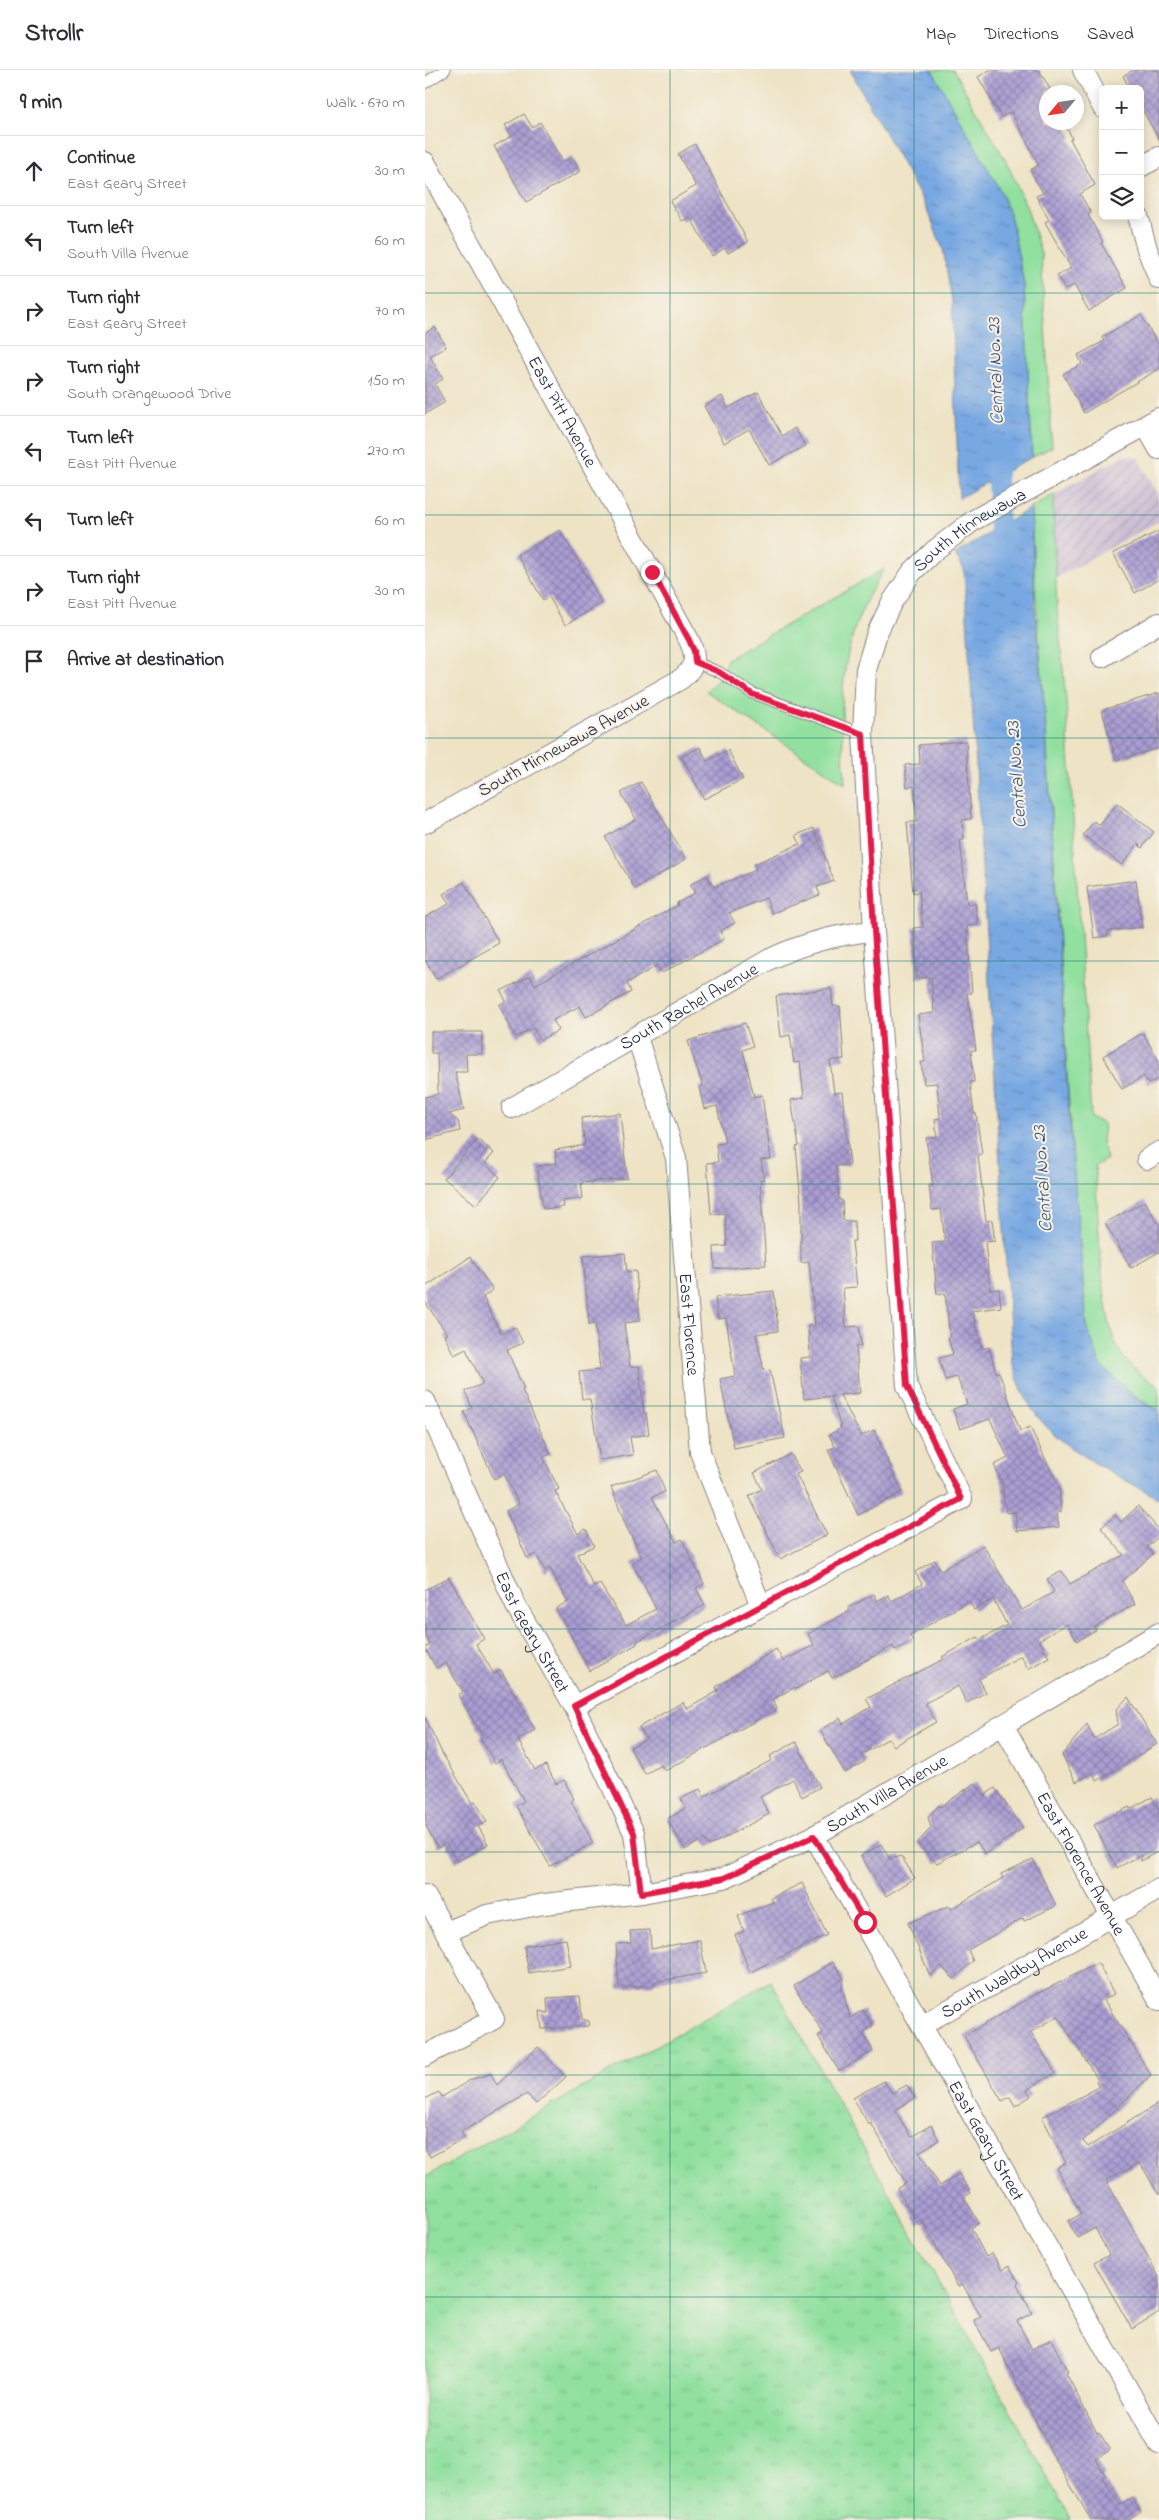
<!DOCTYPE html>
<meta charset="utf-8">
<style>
body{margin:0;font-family:"Indie Flower",sans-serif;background:#f2f2f3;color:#2b2b33}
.controls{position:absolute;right:15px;top:15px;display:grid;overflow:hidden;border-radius:8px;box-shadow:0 2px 12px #0003}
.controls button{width:45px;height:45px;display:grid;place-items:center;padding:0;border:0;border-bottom:1px solid #e1e1e2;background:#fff;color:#2b2b33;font:25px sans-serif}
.compass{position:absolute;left:614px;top:15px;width:45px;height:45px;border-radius:50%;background:#fff;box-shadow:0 2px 12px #0003;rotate:241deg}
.stop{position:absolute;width:15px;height:15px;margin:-11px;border:4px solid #e11d48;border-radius:50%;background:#fff}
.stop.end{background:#e11d48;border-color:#fff;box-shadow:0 1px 5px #0008}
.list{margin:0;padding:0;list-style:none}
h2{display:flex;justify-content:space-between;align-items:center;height:65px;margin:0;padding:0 20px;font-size:21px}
h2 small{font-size:16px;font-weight:400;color:#7c7c81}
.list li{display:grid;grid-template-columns:32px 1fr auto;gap:15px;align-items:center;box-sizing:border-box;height:70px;padding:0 20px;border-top:1px solid #e1e1e2}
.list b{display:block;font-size:19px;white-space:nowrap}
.list p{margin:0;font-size:16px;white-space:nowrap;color:#7c7c81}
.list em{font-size:16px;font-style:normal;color:#7c7c81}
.icon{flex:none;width:28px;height:28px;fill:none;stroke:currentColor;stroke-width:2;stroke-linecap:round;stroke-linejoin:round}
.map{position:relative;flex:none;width:734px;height:2450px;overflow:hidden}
header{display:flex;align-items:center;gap:30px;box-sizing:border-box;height:70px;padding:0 25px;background:#fff;border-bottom:1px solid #e1e1e2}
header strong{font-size:24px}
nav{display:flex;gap:28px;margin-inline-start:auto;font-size:18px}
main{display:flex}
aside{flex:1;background:#fff}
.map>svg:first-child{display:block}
.industrial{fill:url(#industrial-furrows)}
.grass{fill:url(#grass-tufts);stroke:#5a816d}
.park{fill:#91e09f;stroke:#5a816d}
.water{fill:url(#water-ripples);stroke:#4d658e}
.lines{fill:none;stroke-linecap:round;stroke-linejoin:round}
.canal{stroke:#78a8e2;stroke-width:20}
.building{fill:url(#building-cross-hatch)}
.lane-casing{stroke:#888280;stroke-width:12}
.street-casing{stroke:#888280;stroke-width:22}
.lane{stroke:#fff;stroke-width:10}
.street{stroke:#fff;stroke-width:20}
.route{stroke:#e11d48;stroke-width:6}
.grid{fill:none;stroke:#0f766e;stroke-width:1;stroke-opacity:0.55}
.labels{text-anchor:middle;stroke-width:4;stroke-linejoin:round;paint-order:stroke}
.street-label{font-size:18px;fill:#22223b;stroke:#f7f3e8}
.water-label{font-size:19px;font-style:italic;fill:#405175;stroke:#f7f3e8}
</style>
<header>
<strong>Strollr</strong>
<nav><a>Map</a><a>Directions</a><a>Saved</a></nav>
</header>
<main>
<aside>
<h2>9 min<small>Walk · 670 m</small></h2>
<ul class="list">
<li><svg class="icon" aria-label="ahead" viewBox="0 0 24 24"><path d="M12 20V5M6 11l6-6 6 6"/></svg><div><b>Continue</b><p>East Geary Street</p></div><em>30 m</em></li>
<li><svg class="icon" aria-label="left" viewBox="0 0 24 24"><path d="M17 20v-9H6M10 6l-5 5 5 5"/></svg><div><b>Turn left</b><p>South Villa Avenue</p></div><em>60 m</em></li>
<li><svg class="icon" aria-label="right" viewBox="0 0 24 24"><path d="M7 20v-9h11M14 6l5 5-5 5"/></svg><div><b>Turn right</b><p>East Geary Street</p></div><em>70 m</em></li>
<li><svg class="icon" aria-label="right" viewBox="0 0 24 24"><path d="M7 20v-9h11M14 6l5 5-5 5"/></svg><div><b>Turn right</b><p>South Orangewood Drive</p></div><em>150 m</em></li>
<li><svg class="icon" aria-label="left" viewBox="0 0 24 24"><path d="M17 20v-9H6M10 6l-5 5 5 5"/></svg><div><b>Turn left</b><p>East Pitt Avenue</p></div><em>270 m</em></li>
<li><svg class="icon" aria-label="left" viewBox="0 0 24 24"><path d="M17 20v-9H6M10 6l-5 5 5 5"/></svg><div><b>Turn left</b></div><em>60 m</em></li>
<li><svg class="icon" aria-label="right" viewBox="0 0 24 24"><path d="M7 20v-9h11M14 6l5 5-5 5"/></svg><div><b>Turn right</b><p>East Pitt Avenue</p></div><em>30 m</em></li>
<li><svg class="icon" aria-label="arrive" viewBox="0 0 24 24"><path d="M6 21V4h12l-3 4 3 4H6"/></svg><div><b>Arrive at destination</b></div></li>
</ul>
</aside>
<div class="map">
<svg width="734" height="2450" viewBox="0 0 734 2450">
<defs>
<pattern id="industrial-furrows" width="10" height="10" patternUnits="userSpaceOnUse" patternTransform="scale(1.25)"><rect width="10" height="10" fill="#ccbed4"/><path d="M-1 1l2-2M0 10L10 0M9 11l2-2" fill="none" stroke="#afa3b7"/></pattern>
<pattern id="grass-tufts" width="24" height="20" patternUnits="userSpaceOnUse" patternTransform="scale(1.25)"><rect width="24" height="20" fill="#91e09f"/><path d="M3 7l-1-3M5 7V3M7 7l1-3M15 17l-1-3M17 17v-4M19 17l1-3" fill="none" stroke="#7dc08a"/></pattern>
<pattern id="water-ripples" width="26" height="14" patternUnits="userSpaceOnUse" patternTransform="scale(1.25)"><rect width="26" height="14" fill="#78a8e2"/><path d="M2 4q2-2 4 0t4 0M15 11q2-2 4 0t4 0" fill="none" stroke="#6288b8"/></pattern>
<pattern id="building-cross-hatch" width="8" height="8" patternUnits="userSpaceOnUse" patternTransform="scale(1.25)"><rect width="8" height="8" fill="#aa9ed3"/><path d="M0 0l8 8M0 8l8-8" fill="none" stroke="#8a80ac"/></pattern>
</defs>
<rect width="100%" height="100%" fill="#f7f3e8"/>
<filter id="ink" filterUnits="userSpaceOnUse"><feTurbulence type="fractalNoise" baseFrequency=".02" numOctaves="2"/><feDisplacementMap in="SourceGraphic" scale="10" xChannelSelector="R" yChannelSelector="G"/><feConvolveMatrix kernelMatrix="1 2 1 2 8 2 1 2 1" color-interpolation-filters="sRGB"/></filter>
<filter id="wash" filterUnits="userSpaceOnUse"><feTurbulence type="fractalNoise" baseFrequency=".0096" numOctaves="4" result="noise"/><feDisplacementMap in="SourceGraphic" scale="20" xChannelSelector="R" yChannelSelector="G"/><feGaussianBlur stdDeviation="1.12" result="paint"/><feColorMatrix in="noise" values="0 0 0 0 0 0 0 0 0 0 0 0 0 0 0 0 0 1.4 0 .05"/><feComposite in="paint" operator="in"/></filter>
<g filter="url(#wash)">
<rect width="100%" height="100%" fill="#eee3c5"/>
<path class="industrial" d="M699,385L713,388L734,426V451L631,508L628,438L630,424Z"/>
<path class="grass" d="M346,1911L646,2450H0V2107Z"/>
<path class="park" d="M507,0H528L581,91L602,138L616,184L627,377L607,387L599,215L586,149L575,122Z
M630,424L628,438L632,538L641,631L666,1048L679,1054L677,1071L682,1089L670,1096C673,1134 675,1257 696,1284C704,1296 721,1309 734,1316V1340C718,1332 686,1311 676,1296C660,1269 659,1235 656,1205C643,1034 634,863 623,692C618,607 609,523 606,438Z
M459,499C411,575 415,628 420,714L281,621L297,606L302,589Z"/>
<path class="water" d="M425,0H507L576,122L586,149L599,215L607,387L534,428L527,231L518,179L499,133Z
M606,438L610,540L619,632L643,1032L662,1257L676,1296L714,1330L734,1340V1429C697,1407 647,1385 618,1353C602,1336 594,1314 587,1292L539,499L530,484Z"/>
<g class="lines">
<path class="canal" d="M571,380L575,483"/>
</g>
<g id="blocks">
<path class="building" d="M565,0H614L625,19L622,21V52H639L647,68L645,69L670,115L655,124L666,143L663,145L678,172L676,173L702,218L664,241L649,215L640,220L632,206L646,198L620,152L624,150L611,126L618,123L605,100L614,95L586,42L576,47L553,7Z
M708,0H734V69L715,36V19H705L698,6Z
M99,44L107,57L115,52L138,92L147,87L156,101L101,132L69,76L87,66L80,55Z
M270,74L323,172L303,183L300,178L287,186L265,147L257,151L245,131L271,116L253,84Z
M716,245L734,276V299L659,343L638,304L657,294L653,285L679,271L677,267Z
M10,257L21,277L5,286L18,309L10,314L20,332L0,344V263Z
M333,322L357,366L370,358L380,376L344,395L324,359L299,373L279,336L297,326L303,338Z
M135,460L177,533L140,555L124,527L118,530L92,485Z
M734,461V509L710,523L688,483Z
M734,623V678L691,690L677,640Z
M541,671L546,749L537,750L539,770H535L542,834L550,833L553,855L542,856L547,923H542L551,980H546L549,1012H545L549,1044L551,1043L557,1084L553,1085L561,1151L567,1150L570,1171L560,1172L565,1220L574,1219L576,1237L547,1241L557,1279L564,1277L571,1303L574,1302L595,1361L605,1357L634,1417L636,1442L632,1443L634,1457L592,1461L590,1442L581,1443L577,1413L569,1395L583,1388L565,1349L535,1359L528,1339L542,1334L532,1307L520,1310L514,1288L528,1284L523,1267H525L520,1223L512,1224L507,1173L520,1172L516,1139L507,1140L504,1116H508L501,1068L512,1067L510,1049L515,1048L512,1013L499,1014L496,992H500L493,945L509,943L506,907L492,908L488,858L498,857L494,822L488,823L482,752H492L489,716L482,717L480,695L495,694L494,675Z
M275,677L282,691L303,680L318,709L279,729L257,687Z
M216,712L261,789L210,819L180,767L211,749L196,723Z
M692,733L729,762L717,778L713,774L697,795L658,765L669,751L675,755Z
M389,758L409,811L392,817L395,825L347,843L341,828L304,843L310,853L295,861L299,869L237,903L232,896L202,913L206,922L161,947L155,936L128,950L134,960L115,970L108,958L91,967L74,935L81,931L76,921L105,906L110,915L253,835L252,833L270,823L265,815L282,805L289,817L331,800L329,794L375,774L371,765Z
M711,810L717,857L683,861V866L669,868L662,817Z
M39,812L74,873L11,909L0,890V847L24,834L18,824Z
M406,918L408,936H415L419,989L405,991L409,1023L417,1022L425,1095L411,1096L414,1130H417L418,1151H429L430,1171H427L432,1217L418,1218L421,1257L434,1256L436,1276H431L435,1323L415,1325L436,1366L449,1360L477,1422L433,1445L403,1380L410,1377L404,1365L416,1358L406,1327L409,1326L379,1329L375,1288L385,1287L383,1256L390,1255L384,1192L376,1193V1132L371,1077L374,1076L366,1030L379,1028L375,992L369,993L365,965L356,967L351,926Z
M320,953L328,976L318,980L329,1027L337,1025L346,1089L336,1090L339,1109L335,1110L341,1195L290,1199L289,1177L302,1176L300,1143L286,1144L282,1093L293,1092L291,1074L300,1073L292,1036L279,1039L274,1017L278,1016L263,971Z
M6,962H57V984H41L42,1002H30L39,1040L24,1044L33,1051L35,1061L0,1070V1027L13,1024L12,983H6Z
M718,963L734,991V1008L723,1014L719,1006L697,1019L678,986Z
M195,1043L202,1108L156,1113L158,1128L138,1131L139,1137L118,1139L112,1096L132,1093L130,1080L160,1075L156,1048Z
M53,1069L69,1083L60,1093L75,1107L51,1135L19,1108Z
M720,1131L734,1155V1182L706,1198L680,1153Z
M200,1183L202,1202L211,1201L215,1251L199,1253L205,1297L214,1296L219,1343H221L224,1364L205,1367L208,1385L175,1390L165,1329H157L154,1302L175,1300L170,1254L164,1255L158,1186Z
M45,1187L68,1220L58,1227L76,1264L90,1257L98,1273L82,1280L99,1319L97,1320L126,1384L118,1387L134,1419L130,1421L153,1464L161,1459L169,1476L152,1484L169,1517L175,1514L201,1555L231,1539L207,1492L217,1487L201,1456L186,1417L232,1400L240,1422L227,1427L251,1472L257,1469L279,1514L271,1518L280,1535L211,1572L212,1574L165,1601L131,1538L143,1532L125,1498L120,1501L111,1484L102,1488L81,1441L94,1434L79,1404L69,1409L39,1342L47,1338L40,1321L58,1314L41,1279L29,1285L19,1265L22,1264L0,1232V1217Z
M349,1221L353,1261L331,1264L339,1301L345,1300L360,1368L309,1378L295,1309L310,1306L301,1248L293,1249L290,1227Z
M366,1384L376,1402L371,1404L402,1465L355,1489L324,1426L337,1419L329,1403Z
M713,1436L734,1460V1466L722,1477L728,1484L697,1511L710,1534L669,1557L671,1560L652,1571L642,1554L614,1570L624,1587L603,1599L596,1586L554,1609L561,1622L542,1633L533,1616L500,1633L511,1652L469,1676L464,1668L436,1685L440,1691L420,1703L395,1660L415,1648L418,1654L446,1637L441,1629L519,1589L517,1587L553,1567L555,1570L582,1555L568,1529L549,1540L544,1531L485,1566L488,1571L470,1580L468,1576L407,1608L403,1601L371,1619L370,1617L348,1629L352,1639L240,1701L236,1695L220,1704L205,1678L221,1669L214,1657L258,1632L262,1639L293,1621L291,1617L351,1579L358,1591L389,1575L383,1564L425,1541L423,1538L449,1524L452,1531L463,1525L467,1531L497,1514L490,1502L510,1490L516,1501L558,1475L597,1540L629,1522L622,1509L637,1501L645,1514L699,1485L676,1458L690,1445L696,1452Z
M24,1507L59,1569L51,1574L69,1604L76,1600L110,1660L93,1670L110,1700L121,1695L131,1714L139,1710L149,1729L146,1731L168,1773L125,1796L91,1736L99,1731L76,1689L70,1693L55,1668L58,1666L33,1625L38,1622L21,1593L11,1598L0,1578L5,1575L0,1565V1520Z
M703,1627L732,1674L672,1711L668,1703L651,1712L637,1685L662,1654L669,1669L693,1654L691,1640Z
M0,1647L17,1683L47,1733L51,1732L62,1752L53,1756L63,1774L31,1792L21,1773L13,1778L0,1754Z
M371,1672L395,1717L377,1727L368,1709L335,1727L344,1744L284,1776L279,1769L260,1780L242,1749L261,1738L256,1729L275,1719L279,1727L347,1690L345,1686Z
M550,1713L559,1726L570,1718L598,1758L560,1784L552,1772L512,1793L492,1773L506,1758L503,1747L514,1735L515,1737Z
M727,1727L734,1739V1781L716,1791V1785L692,1798L669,1755L704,1737L705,1739Z
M456,1774L465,1789L476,1786L490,1808L461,1826L436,1786Z
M608,1789L631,1836L599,1851L598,1848L543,1880L548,1891L529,1909L516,1896L505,1906L483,1853L524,1836L526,1839L578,1808L576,1804Z
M377,1813L402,1865L325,1902L310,1865L319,1861L313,1846L348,1832L346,1828Z
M225,1860L226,1879L275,1870L281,1903L229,1912V1915L194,1918L191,1874L206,1873L205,1861Z
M141,1869L146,1896L104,1903L99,1876Z
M408,1892L419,1909L417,1917L425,1948L438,1940L448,1956L438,1963L448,1981L414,2001L393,1966L398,1963L369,1916Z
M673,1893L689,1924L679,1930L726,2005L658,2071L663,2077L734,2033V2125L715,2093L681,2110L734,2207V2242L707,2259L669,2193L684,2185L670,2158L652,2168L643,2151L656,2144L632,2098L641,2093L617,2047L674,2017L671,2011L673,2010L633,1946L606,1962L630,2003L602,2020L606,2026L590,2036L585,2027L577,2031L539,1966L606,1927Z
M155,1926L157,1949L164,1951L163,1956L117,1959L115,1941L123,1943L122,1928Z
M113,1977L141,2007L111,2034L102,2024L36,2062L39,2068L5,2087L0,2079V2029L14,2022L17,2027L47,2009L66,2004L72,2015Z
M459,2011L467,2023L482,2015L490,2028L470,2040L486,2067L506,2055L514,2070L494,2082L515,2116L534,2104L546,2123L539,2127L554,2153L546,2158L561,2187L567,2183L577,2200L584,2196L594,2212L592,2214L607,2243L592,2251L607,2279L626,2269L643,2302L641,2303L672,2363L674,2362L685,2380L671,2389L680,2405L677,2407L695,2435L707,2428L716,2442L704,2450H666L629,2387L574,2278L566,2282L549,2250L556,2247L538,2215L533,2217L498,2152L494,2155L472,2119L481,2113L446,2053L444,2055L428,2028Z"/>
</g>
</g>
<g filter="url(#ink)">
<use href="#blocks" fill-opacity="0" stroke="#888280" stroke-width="1"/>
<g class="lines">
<defs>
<path id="lane" d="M0,13L20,0
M270,592L294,602L327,623L438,664"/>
<g id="street">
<path d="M658,0L678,38"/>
<path id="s1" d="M0,92L264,570C272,587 271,597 256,609L0,753"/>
<path d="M715,97L734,87"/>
<path d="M713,146L722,179L734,209"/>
<path d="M721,356L734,379"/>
<path d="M677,587L734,553"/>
<path id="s2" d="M212,967L251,1088L275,1382L336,1536"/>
<path id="s3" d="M87,1038L345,889C379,873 412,864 449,861"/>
<path d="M722,1089L734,1082"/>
<path id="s4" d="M0,1331L91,1536L149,1636L209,1763L217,1823"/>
<path id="s5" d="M149,1636L537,1429L482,1316L449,861L438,664L441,600L452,563L467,532L487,502L510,480L549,450L734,348"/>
<path id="s6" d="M578,1655L734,1930"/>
<path id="s7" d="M389,1766L734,2374"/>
<path d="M0,1825L69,1949L0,1986"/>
<path id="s8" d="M21,1862L62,1845L119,1834L217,1823L299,1808L389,1766L734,1563"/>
<path id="s9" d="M497,1955L734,1819"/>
</g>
</defs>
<use href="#lane" class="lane-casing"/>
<use href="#street" class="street-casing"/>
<use href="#lane" class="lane"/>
<use href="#street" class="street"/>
</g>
</g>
<g class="lines" filter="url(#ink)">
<path class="route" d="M227,502L264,570L269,581L270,592L294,602L327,624L438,664L449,861L482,1316L536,1429L149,1636L209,1763L216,1823L299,1808L389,1766L440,1852"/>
</g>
<path class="grid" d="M245,0V2450M489,0V2450M0,223H734M0,445H734M0,668H734M0,891H734M0,1114H734M0,1336H734M0,1559H734M0,1782H734M0,2005H734M0,2227H734"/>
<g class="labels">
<g class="street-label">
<text dy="6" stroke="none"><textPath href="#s1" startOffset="285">East Pitt Avenue</textPath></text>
<text dy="6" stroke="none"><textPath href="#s5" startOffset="1464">South Minnewawa</textPath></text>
<text transform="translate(138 675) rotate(-29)" y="6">South Minnewawa Avenue</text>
<text dy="6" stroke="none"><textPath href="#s3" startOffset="204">South Rachel Avenue</textPath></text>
<text dy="6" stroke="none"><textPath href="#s2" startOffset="294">East Florence</textPath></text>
<text dy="6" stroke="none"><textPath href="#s4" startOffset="255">East Geary Street</textPath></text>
<text dy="6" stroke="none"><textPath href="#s8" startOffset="468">South Villa Avenue</textPath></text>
<text dy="6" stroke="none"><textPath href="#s6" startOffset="159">East Florence Avenue</textPath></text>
<text dy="6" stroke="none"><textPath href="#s9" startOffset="106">South Waldby Avenue</textPath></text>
<text dy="6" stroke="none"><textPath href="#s7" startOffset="350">East Geary Street</textPath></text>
</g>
<g class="water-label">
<text transform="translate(569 301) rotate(-92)" y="7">Central No. 23</text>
<text transform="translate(590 705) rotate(-94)" y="7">Central No. 23</text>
<text transform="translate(616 1109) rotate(-94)" y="7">Central No. 23</text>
</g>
</g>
</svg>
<div class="controls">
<button>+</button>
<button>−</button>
<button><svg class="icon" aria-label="layers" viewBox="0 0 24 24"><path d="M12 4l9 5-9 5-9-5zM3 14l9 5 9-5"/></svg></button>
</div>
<svg class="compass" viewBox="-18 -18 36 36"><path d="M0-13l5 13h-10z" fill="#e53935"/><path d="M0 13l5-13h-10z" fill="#7c7c81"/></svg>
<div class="stop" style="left:440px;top:1852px"></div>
<div class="stop end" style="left:227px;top:502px"></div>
</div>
</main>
